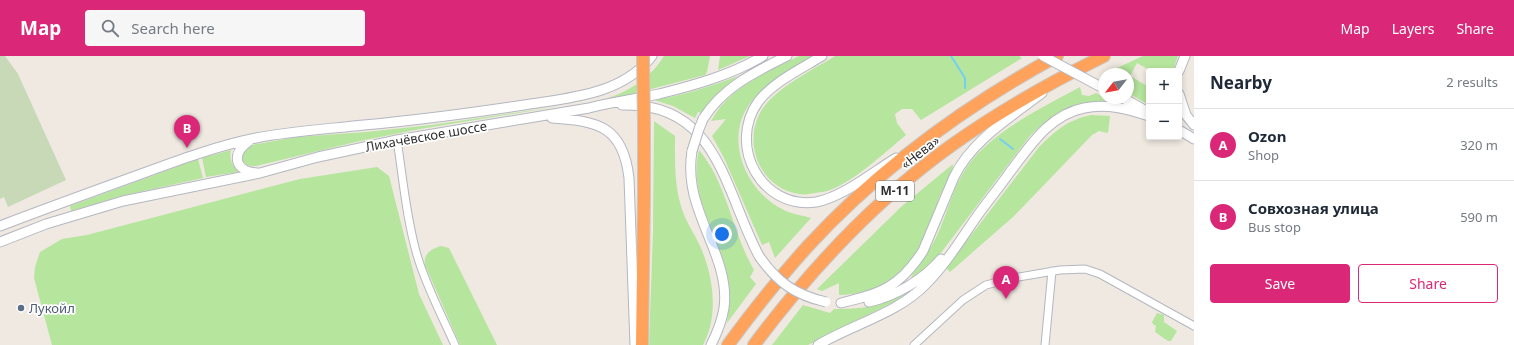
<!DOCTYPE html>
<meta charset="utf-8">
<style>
body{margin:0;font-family:"Noto Sans",sans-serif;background:#f6f6f7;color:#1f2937}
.controls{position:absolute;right:12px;top:12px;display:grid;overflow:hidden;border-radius:4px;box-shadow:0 2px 6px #0003}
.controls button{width:36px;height:36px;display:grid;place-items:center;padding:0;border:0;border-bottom:1px solid #e0e1e3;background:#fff;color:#1f2937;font:20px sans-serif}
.compass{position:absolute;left:1098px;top:12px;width:36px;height:36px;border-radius:50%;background:#fff;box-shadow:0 2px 6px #0003;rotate:239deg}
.you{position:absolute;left:722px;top:178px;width:14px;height:14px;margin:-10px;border:3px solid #fff;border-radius:50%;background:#1a73e8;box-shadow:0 0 0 6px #1a73e833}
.badge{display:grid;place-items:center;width:26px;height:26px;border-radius:50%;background:#db2777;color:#fff;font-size:13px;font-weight:700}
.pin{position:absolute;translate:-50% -33px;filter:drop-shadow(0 1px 2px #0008)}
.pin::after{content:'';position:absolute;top:21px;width:14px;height:12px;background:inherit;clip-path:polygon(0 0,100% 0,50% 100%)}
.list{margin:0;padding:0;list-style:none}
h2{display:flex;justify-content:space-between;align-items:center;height:52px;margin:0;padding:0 16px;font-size:17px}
h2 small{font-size:13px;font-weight:400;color:#747a83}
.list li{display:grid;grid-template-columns:26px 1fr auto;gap:12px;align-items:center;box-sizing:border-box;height:72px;padding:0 16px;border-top:1px solid #e0e1e3}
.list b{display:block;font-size:15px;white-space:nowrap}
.list p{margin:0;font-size:13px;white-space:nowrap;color:#747a83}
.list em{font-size:13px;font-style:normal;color:#747a83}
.actions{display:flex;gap:8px;padding:12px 16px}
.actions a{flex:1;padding:9px 0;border:1px solid #db2777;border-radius:4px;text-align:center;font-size:14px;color:#db2777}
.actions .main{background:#db2777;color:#fff}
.icon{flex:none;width:22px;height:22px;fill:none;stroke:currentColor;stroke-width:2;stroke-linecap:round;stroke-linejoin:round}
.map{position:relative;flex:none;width:1194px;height:289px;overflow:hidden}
header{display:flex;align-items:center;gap:24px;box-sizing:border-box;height:56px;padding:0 20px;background:#db2777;color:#fff}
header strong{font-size:19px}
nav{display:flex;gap:22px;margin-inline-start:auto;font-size:14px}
.search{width:280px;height:36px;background:#f6f6f7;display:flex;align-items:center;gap:10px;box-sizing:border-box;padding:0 14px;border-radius:4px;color:#747a83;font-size:15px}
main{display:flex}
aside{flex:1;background:#fff}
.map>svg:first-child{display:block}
.green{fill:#b6e59e}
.cemetery{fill:#c8d9b8}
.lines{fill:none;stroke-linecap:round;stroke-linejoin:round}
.stream{stroke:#75cff0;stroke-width:2}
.street-casing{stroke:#b4b7c1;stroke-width:9}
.secondary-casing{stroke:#b4b7c1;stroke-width:11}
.highway-casing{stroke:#c9c9c9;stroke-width:14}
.street{stroke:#fff;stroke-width:7}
.secondary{stroke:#fff;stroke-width:9}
.highway{stroke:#ffa35c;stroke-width:12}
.secondary-bridge-casing{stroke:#b4b7c1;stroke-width:11;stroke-linecap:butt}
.highway-bridge-casing{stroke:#c9c9c9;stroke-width:14;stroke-linecap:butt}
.secondary-bridge{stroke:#fff;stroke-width:9}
.highway-bridge{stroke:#ffa35c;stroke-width:12}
.service-dot{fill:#5c6f8a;stroke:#fff;stroke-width:1.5}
.labels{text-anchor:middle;stroke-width:3.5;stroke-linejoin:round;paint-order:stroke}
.shield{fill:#fff;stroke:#6d6d6d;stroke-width:1}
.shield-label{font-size:12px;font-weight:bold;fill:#2e2e2e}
.street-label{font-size:13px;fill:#2e2e2e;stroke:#fff}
.service-label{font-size:13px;fill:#4e5e75;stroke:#fff;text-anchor:start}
</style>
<header>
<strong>Map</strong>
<div class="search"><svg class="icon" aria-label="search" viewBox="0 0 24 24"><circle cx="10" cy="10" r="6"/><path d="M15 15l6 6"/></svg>Search here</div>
<nav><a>Map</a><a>Layers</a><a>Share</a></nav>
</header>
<main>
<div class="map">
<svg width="1194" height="289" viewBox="0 0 1194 289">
<rect width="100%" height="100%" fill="#efe9e1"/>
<path class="green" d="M664,0H710L707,16L705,19L632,38L603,44C629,35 649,24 664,0Z
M720,0H750L718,14Z
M799,0H814C793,13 769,25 752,45C723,79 744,134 782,153C790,158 802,159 811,162L775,202L769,186L762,189L724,102L712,80L726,63L711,65C729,31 766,17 799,0Z
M835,0H1019L1022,2L921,64L912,53H902L895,58L897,67L906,79C884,97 856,124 830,134C825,136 819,136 815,137C810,138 804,139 799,138C763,133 743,92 759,59C771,34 811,15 835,0Z
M1143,0H1178L1173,15H1151L1137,7L1130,20L1149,31V49L1128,37V18H1104Z
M738,20C724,31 711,42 701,57L698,56L695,62L673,50L654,44C685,39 709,31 738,20Z
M1080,31L1082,39L1089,40L1096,37L1110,45C1075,46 1054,55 1029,81L940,198L923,214L911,222L912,219C923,205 932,191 939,175C947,157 952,136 962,119C983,80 1041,52 1080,31Z
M561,50L420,73L360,85L256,110C245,111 241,106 242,95L251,89L297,81L366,76L431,69Z
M1091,59L1110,60L1108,77L1099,75L1092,79L1013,161L950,216L946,212L1039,91C1056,74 1068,64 1091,59Z
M654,65L675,80C675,105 674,132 683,156C688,170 698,183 703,197C714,226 718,261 703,289H649L653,176Z
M231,94C229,103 232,109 238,116L206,121L202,102Z
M699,94C727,127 732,176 754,214L750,221L756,228L727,267C730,246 731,226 724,206C712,169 689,134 699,94Z
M198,103L203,122L121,140L71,155L70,150Z
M953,108C953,119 943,132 939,142C936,151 934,160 930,169C913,210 886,238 839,239V227L822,235L817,233L902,150Z
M377,111L389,120L419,238L443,289H52L34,222L35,211L40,196L62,183L87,179L300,123Z
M441,190L449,192L497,289H460L425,209C423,198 431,193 441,190Z
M928,221L912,235L902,242L808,289H772L803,249L830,257L834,253C853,253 875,252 893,243C905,237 916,228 928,221Z
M1157,257L1164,259V266L1177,275L1171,285H1168L1155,276L1156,270L1153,268L1152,266Z"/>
<path class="cemetery" d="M0,0H5L18,18L66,124L8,151L4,141L0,143Z"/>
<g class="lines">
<path class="stream" d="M951,0L965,22V32
M1000,83L1013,93"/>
<defs>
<path id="street" d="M397,84C403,122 406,161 417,199C426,230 442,260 455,289
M914,289L963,244L986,229L1013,222L1060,214L1085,213L1100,218L1194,270
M1045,289L1052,215"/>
<path id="secondary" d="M822,0C801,13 773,26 758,46C727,90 762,154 816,146C843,141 873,116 896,102
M1179,15L1185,0
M1179,38L1186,59L1194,69
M1123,42L1148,56
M622,49C718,46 724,134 759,200
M552,62C598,65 623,70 629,122L635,289
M703,63C723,31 755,16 787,0
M1179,74L1194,83
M249,85C231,98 234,115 257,117
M692,95C689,114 691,131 697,149C707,182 729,216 724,252C722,265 717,277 711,289
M0,170C47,152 94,135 141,118C179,104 217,90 256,82C292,75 328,73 364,69C418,64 471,57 524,49C569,42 622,39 652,0
M0,186L46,168L123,145L260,117L318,101L397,84L589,52C612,46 636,43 659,38C695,29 731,19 763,0
M869,246C896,240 923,224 941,203
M841,247C881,237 899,232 923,195L954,121C972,84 1011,61 1042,37
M818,289C853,268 897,258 926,228C945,209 960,185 975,163C986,147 999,132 1010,116C1030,90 1049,59 1084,52C1107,47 1128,53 1149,60"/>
<path id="highway" d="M642,289L644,140V68
M728,289C753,255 779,222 808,190C879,113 965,50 1057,0
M754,289C810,214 875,144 952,89C1000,55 1051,26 1104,0"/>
</defs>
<use href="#street" class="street-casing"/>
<use href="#secondary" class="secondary-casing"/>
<use href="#highway" class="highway-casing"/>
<use href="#street" class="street"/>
<use href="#secondary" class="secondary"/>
<use href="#highway" class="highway"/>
<defs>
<path id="secondary-bridge" d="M1043,0L1101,31
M692,95L699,73L703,63
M759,200C777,226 795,239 826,246"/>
<path id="highway-bridge" d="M643,0L644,68"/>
</defs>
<use href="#secondary-bridge" class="secondary-bridge-casing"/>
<use href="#highway-bridge" class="highway-bridge-casing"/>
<use href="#secondary-bridge" class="secondary-bridge"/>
<use href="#highway-bridge" class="highway-bridge"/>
</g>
<circle class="service-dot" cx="21" cy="252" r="4"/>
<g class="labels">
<rect class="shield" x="876" y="125" width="38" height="20" rx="3"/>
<g class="shield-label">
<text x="895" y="139">М-11</text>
</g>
<g class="street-label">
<text transform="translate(426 80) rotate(-10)" y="5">Лихачёвское шоссе</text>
<text transform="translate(920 96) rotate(-38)" y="5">«Нева»</text>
</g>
<g class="service-label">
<text x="29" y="257">Лукойл</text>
</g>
</g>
</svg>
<div class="controls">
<button>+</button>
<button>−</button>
</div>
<svg class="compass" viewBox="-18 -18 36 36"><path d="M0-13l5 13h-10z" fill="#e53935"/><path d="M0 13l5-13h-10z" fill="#747a83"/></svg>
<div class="you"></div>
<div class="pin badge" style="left:1006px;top:243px">A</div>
<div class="pin badge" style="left:187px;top:92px">B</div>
</div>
<aside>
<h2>Nearby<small>2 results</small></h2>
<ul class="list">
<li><span class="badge">A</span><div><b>Ozon</b><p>Shop</p></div><em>320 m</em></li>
<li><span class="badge">B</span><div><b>Совхозная улица</b><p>Bus stop</p></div><em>590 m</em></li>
</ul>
<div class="actions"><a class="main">Save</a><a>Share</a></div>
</aside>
</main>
